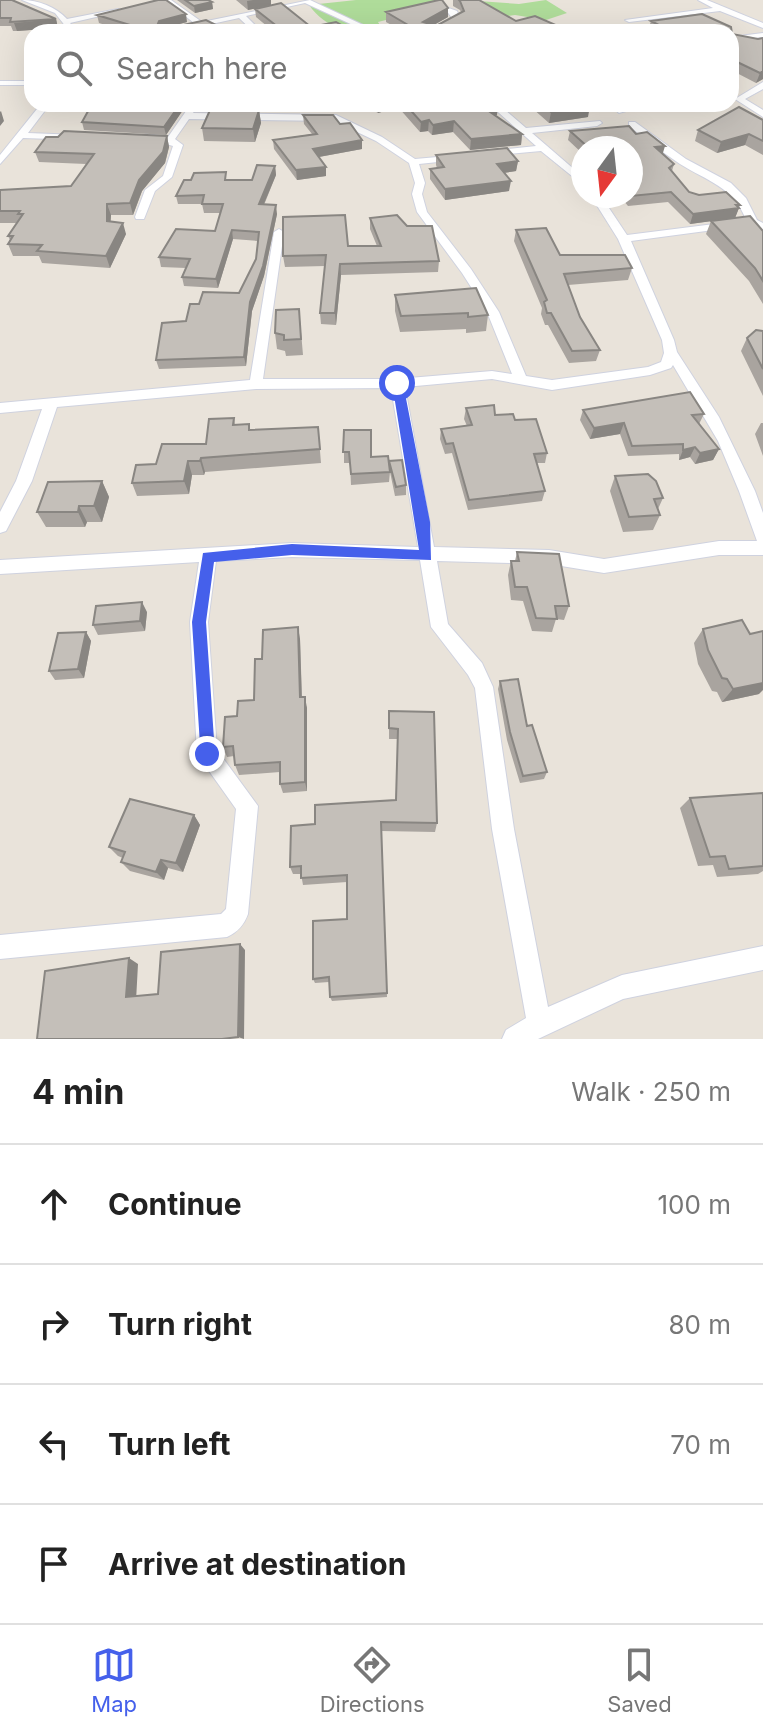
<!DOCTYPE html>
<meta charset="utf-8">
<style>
body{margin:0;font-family:Inter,sans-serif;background:#f2f2f2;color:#222}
.compass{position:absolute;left:571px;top:136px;width:72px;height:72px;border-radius:50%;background:#fff;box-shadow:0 8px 32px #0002;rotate:195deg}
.stop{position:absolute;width:24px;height:24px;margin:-18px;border:6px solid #4560eb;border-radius:50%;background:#fff}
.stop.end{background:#4560eb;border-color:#fff;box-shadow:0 2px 8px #0008}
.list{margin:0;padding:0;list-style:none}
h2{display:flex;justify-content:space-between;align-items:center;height:104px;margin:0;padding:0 32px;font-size:34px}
h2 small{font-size:26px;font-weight:400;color:#767676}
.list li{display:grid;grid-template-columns:52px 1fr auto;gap:24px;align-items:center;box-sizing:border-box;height:120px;padding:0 32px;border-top:2px solid #e0e0e0}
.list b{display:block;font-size:30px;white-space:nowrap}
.list em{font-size:26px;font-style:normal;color:#767676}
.icon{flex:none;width:44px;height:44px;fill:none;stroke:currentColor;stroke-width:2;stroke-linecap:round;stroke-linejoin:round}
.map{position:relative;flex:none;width:763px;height:1039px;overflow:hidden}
.search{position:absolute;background:#fff;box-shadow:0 8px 32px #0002;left:24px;right:24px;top:24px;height:88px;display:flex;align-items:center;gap:20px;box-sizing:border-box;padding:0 28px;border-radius:24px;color:#767676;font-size:30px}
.sheet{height:584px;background:#fff}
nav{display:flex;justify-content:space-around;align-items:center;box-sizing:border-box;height:112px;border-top:2px solid #e0e0e0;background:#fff;font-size:22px;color:#767676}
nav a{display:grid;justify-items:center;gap:4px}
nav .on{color:#4560eb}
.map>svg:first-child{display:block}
.green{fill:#afdc9a}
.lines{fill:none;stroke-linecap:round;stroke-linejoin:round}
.minor-casing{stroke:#cfd2df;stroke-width:2}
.minor{fill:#fff;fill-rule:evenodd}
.wall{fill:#a9a49f}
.shaded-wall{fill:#898682}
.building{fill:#c4bfb9;stroke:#898682;stroke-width:2}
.route{fill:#4560eb}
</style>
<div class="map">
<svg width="763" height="1039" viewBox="0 0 763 1039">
<rect width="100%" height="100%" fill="#e9e3da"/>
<path class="green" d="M356,0H435L437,7L378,22L382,29L417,32C378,32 334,41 309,5Z
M464,0L519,4L546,0L567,13L546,20L515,15L495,18Z"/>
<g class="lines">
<defs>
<path id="minor" d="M22,0C38,0 56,7 67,19L118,9L122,11L70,23L78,32H70L55,13Z
M165,0H171L202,22L310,0L378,32H368L305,3L246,16L262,32H254L239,18L175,32H161L194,23Z
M698,0H707L763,23V28L720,11L629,22L625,20L713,8Z
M443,6L457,11L460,19L436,32H426L452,18Z
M763,33V37L731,41V37Z
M0,81H32V85H0Z
M763,82V89L745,99L763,110V117L735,99Z
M41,104H50L28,133L79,135L84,138L82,140L23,138L0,164V155Z
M191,104H199L193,113L336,115L382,137L415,159L460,155L462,157L457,160L419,164L425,183L422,194L427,212L471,269L499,312L526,376L552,380L648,367L661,362L664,353L662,340L618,239L591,196H601L627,235L746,220C734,187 707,181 680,164C662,152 645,139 629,126V122H635L686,159L731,183L746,198L757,220L763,223V230L751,225L631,241L674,340L677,352L719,417L755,491L763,513V555H719L604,573L549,564L437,561L448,624L482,663L493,687L514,829L548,1007L622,975L763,946V970L623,999L538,1039H502L506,1030L526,1018L492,829L475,688L468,675L431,627L420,560L292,557L216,561L208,622L217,750L258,806L248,914C244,925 238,932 227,937L0,959V935L221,914L226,909L236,809L197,754L190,622L199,562L0,574V560L292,543L418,547L391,388L256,389L57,407L32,481L6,531L0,533V512L16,481L42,409L0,413V403L250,380L274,232L279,229L284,232L263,379H397L492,371L512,374L487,312L462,273L417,212L412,194L415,183L409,163L376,141L334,121L189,119L175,139L183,145L172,177L155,191L144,219H136L135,217L145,190L163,176L173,146L141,137L146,134L168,137ZM673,365L718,441L739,491L757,541H719L604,559L549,550L434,547L405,387L492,379L552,390L650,375L671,368Z
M489,104H498L526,128L600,121L602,123L597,126L532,133L583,177V185L541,151L485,156V152L488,151L536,146Z
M609,104H618L626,111L619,113Z"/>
</defs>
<use href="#minor" class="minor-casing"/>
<use href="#minor" class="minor"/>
</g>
<path class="wall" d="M0,0L23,4H21L56,19L58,28L17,31H13L11,26H0Z
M177,0H208L212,2L213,9L195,13Z
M236,0H271V5L248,10Z
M453,0H479L516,21L557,32H404L386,22V12L448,17L434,25L436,26L461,12L460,10L453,6Z
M255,9L311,27L308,32H274L256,17Z
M702,14L731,27L732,34L758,39L763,38V79L756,83L731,70V32H642L643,28L649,27L651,21Z
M97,15L187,22L169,27L228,32H128L99,23Z
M92,104H187L166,135L84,130L82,122Z
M216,104H326V112L295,111L292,108L266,106L264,111H259L261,123L255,142L204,141L202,128L217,110Z
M363,104H497V115H495L522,134L521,145L470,150L453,132L432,135L428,131L420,132L398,107L378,113Z
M503,104H586L588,117L549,123L532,108L512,112Z
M303,115L362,149L319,157L326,167V176L297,180L274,149L273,140L312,134L304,124Z
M763,120V155L745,145L717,153L695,141L698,130Z
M570,131L636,134L663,154L674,164L672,171L689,192L740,205L735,218L763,231V304L749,281L706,234L711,221L690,224L668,202L628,206L620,196H631V148H583V154L568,140Z
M167,136L169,147L165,163L142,191L133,215H111L110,222L126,234L110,268L42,263L39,256H13L8,244L10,240L8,236L17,223H0V190L71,186L86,164L39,162L35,152Z
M436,155L518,161L516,171L504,173L509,191L445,200L430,179V169L437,168L436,165Z
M275,166L276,175L264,205L277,214L264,276L252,311L246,366L159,369L156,360L199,304L239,293L256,259L258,241L233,239L218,288L184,286L182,277L186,268L161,267L159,257L215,231L220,213H204L202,204H178L176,196L227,180H252Z
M370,218L439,261L438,272L341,275L336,325L321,324L320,313L325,266L285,267L283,256L348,246H377L370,229Z
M516,230L560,255L632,268L628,280L568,285L580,317L600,350L596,361L569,363L548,325H545L541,314L542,308L514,241Z
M395,295L488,315L486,331L466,333V329L400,332L395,311Z
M299,309L303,355L286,356L285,351L277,349L275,333Z
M763,331V396L741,351L747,338Z
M466,408L515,420L547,453L545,463H536L545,491L542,501L468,510L452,453L445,454L440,439L441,429L467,426L464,419Z
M583,410L704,414L699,424L719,449L713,460L695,464L690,457L679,460V454L628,456L620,434L590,439L580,420Z
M234,418L235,425L250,430L318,427L321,463L205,472L204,475H192L189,494L137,496L132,483L156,464L206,444Z
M761,423H763V456L755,434Z
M344,430L371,457L389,469V461L406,485V495L395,496L390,472L389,482L351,485L350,463H344Z
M615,476L663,498L658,509L660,515L653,530L623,532L610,491Z
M102,481L109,497L102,522H87L85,527H46L37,512Z
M517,552L569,606L564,620L556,619L552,632L532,631L523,601L511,600L508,575L511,561H515Z
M147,612L145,631L98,635L93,625Z
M703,629L750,634L759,694L722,702L717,692L712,691L698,664L694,643Z
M86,632L91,641L84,678L55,680L49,671Z
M300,639L302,697L307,708V791L283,793L280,784V772L239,775L235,765L234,756L227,757L223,747L237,716L254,700L262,659Z
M500,681L527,726L547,772L544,779L520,783L507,740L498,689Z
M389,711L434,712L437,823L435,832L381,831L387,997L332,1001L330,997L329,982L315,983L313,979L347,919V882L303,885L301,874H293L290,867L315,824L396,800L398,739H389Z
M763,793V871L758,874L717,877L713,865L698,866L680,808L690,798Z
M194,815L200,825L183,872L168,868L164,880L130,871L121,862L123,858L118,856L109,847Z"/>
<path class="shaded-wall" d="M253,0H271V5L248,10L247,1Z
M212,2L213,9L195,13L194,6Z
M448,8V17L423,31V22Z
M186,14L187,22L160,29L157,26L159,21Z
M56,19L58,28L17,31L14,23Z
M558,26L557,32H535Z
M763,71V79L756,83L760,73Z
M180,104H187L166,135L164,127Z
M378,104H398V107L378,113Z
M498,104L497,115L482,118L483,107Z
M513,104H533L532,108L512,112Z
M590,106L588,117L549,123L551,112Z
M259,110L261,123L255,142L253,129Z
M1,111L4,121L0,126V112Z
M429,120L428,131L420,132L421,122Z
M454,121L453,132L432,135L433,125Z
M522,134L521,145L470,150L471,139Z
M749,134L745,145L717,153L721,142Z
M167,136L169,147L165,163L142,191L133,215L130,203L139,180Z
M362,140V149L313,158V149Z
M665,146L662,156L655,147Z
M518,161L516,171L496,174L497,164Z
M275,166L276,175L260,213L259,204Z
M326,167V176L297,180L296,170Z
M511,181L509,191L445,200V189Z
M107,204L111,215L110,233L107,221Z
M276,205L277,214L264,276L252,311L246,366L244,357L250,302Z
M739,208L735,218L690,224L693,214Z
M123,223L126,234L110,268L106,256Z
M232,230L233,239L218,288L216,279Z
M340,264L341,275L336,325L335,313Z
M624,423L620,434L590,439L594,428Z
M695,447L690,457L679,460L683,450Z
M719,449L713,460L695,464L700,453Z
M201,458L205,472L204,475L200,461Z
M188,461L192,475L189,494L184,481Z
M102,481L109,497L102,522L94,506Z
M79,506L87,522L85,527L78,512Z
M142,602L147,612L145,631L140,621Z
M298,627L300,639L302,708L300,697Z
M86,632L91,641L84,678L78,669Z
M763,682V690L759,694L722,702L733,689Z
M305,697L307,708V791L305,782Z
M194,815L200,825L183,872L176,863Z
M161,860L168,868L164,880L156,872Z
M240,944L245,950L244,1039L238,1037Z
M129,958L138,964L136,1001L126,997Z"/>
<path class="building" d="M0,0H12L56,19L10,22L11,18H0Z
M158,0H166L186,14L159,21L157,26L174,27L206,20L228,31L224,32H153L97,15Z
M185,0H208L212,2L194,6Z
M439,0H442L448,8L423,22L436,26L464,11L460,1L459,0H479L516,21L535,16L558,26L535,32H420L386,12Z
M281,3L311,27L336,22L354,32H308L305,30L288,32L278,27L255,9Z
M702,14L731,27L732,34L758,39L763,38V71L760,73L731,59V32H648L643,28L659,25L651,21Z
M92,104H180L164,127L82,122Z
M405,104H497L483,107L522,134L471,139L454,121L433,125L429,120L421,122Z
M541,104H586L590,106L551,112Z
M739,107L763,120V141L749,134L721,142L698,130Z
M210,110H259L253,129L202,128Z
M303,115H333L340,124L350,123L362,140L313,149L326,167L296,170L273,140L317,134Z
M629,126L636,134L647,132L665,146L655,147L674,164L669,168L689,192L699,195L726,192L740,205H736L739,208L693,214L671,192L631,196V148H589L570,131Z
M64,131L167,136L163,152L139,180L130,203L107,204V221L123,223L106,256L37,251L42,245L8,244L13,236H8L23,214H18L20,211H0V190L71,186L94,154L35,152L46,137H58Z
M507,148L518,161L497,164L511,181L445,189L430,169L444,167L436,155Z
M257,165L275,166L259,204L276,205L263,266L250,302L244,357L156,360L162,323L186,321L190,304H199L203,292L239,293L256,259L259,232L232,230L216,279L182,277L190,259L159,257L176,229L215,231L223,204H202L204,195L176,196L184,180H191L194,173L226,172L225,180H252Z
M345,215L348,246H381L370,218L397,215L407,226H432L439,261L340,264L335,313H320L326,255L283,256V217Z
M750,216L763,231V281L755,268L711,221Z
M546,228L560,255H625L632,268L564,274L580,317L600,350L572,351L551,313H547L544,302L547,300L516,230Z
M476,288L488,315L468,317V313L401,316L395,295Z
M299,309L301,339L284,340V335L275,333L276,310Z
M756,330L763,331V369L747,338Z
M690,392L704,414L692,415L719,449L700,453L695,447L683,450V444L632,446L624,423L594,428L583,410Z
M494,405L495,415L513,414L515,420L536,419L547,453L534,454L545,491L469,500L453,443L446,444L441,429L472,425L466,408Z
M234,418L233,425L249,424V430L318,427L320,449L201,458L200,461H188L184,481L132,483L136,465L156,464L162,444H206L209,419Z
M344,430H371V457L388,456L390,472L351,474L349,452H343Z
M402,460L406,485L396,487L389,461Z
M648,474L656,481L663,498L654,499L660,515L629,517L615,476Z
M102,481L94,506H79L78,512H37L48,482Z
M517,552L559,554L569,606H555L557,619L536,618L527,587H515L511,561H519Z
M142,602L140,621L93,625L96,606Z
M742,620L750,634L763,631V683L733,689L727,679L722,678L708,650L703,629Z
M298,627L300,697H305V782L280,784V762L235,765L233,746L223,747L225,717L237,716L238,701L254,700L255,659H262L263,630Z
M86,632L78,669L49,671L58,633Z
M518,679L527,726L532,725L547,772L523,776L510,732L500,681Z
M389,711L434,712L437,823L381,822L387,993L330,997L329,977L313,979V921L347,919V875L301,878V866L290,867L291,826L315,824V805L396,800L398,729L389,728Z
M763,793V866L729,869L725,856L710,857L690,798Z
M130,799L194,815L176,863L161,860L156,872L121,862L125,852L109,847Z
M240,944L238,1037L222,1039H37L45,971L129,958L126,997L158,994L161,952Z"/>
<path class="route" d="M397,379L403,383L430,522L431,560L292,555L214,562L206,622L215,754L213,760H201L192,622L203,553L292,544L419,550L392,383Z"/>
</svg>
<svg class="compass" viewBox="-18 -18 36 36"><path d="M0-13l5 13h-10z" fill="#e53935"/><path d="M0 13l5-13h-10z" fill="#767676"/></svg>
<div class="stop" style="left:397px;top:383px"></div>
<div class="stop end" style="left:207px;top:754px"></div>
<div class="search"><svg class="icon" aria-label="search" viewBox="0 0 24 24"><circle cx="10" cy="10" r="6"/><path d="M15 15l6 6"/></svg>Search here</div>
</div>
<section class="sheet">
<h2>4 min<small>Walk · 250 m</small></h2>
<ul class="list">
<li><svg class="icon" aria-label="ahead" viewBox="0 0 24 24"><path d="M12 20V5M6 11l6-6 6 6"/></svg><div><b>Continue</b></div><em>100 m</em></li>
<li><svg class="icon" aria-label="right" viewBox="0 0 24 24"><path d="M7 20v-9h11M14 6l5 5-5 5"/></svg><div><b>Turn right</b></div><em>80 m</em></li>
<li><svg class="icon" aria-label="left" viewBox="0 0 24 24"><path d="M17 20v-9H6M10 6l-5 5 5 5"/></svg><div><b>Turn left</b></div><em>70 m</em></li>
<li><svg class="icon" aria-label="arrive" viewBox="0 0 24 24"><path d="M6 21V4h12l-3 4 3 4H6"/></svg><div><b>Arrive at destination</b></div></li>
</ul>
</section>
<nav>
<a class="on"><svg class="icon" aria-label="map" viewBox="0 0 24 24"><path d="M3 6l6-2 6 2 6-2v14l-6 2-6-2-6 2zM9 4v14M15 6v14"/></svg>Map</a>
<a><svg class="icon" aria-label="directions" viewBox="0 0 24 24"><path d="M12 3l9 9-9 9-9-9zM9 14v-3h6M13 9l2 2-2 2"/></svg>Directions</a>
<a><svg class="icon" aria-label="saved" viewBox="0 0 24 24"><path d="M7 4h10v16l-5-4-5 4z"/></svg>Saved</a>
</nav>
